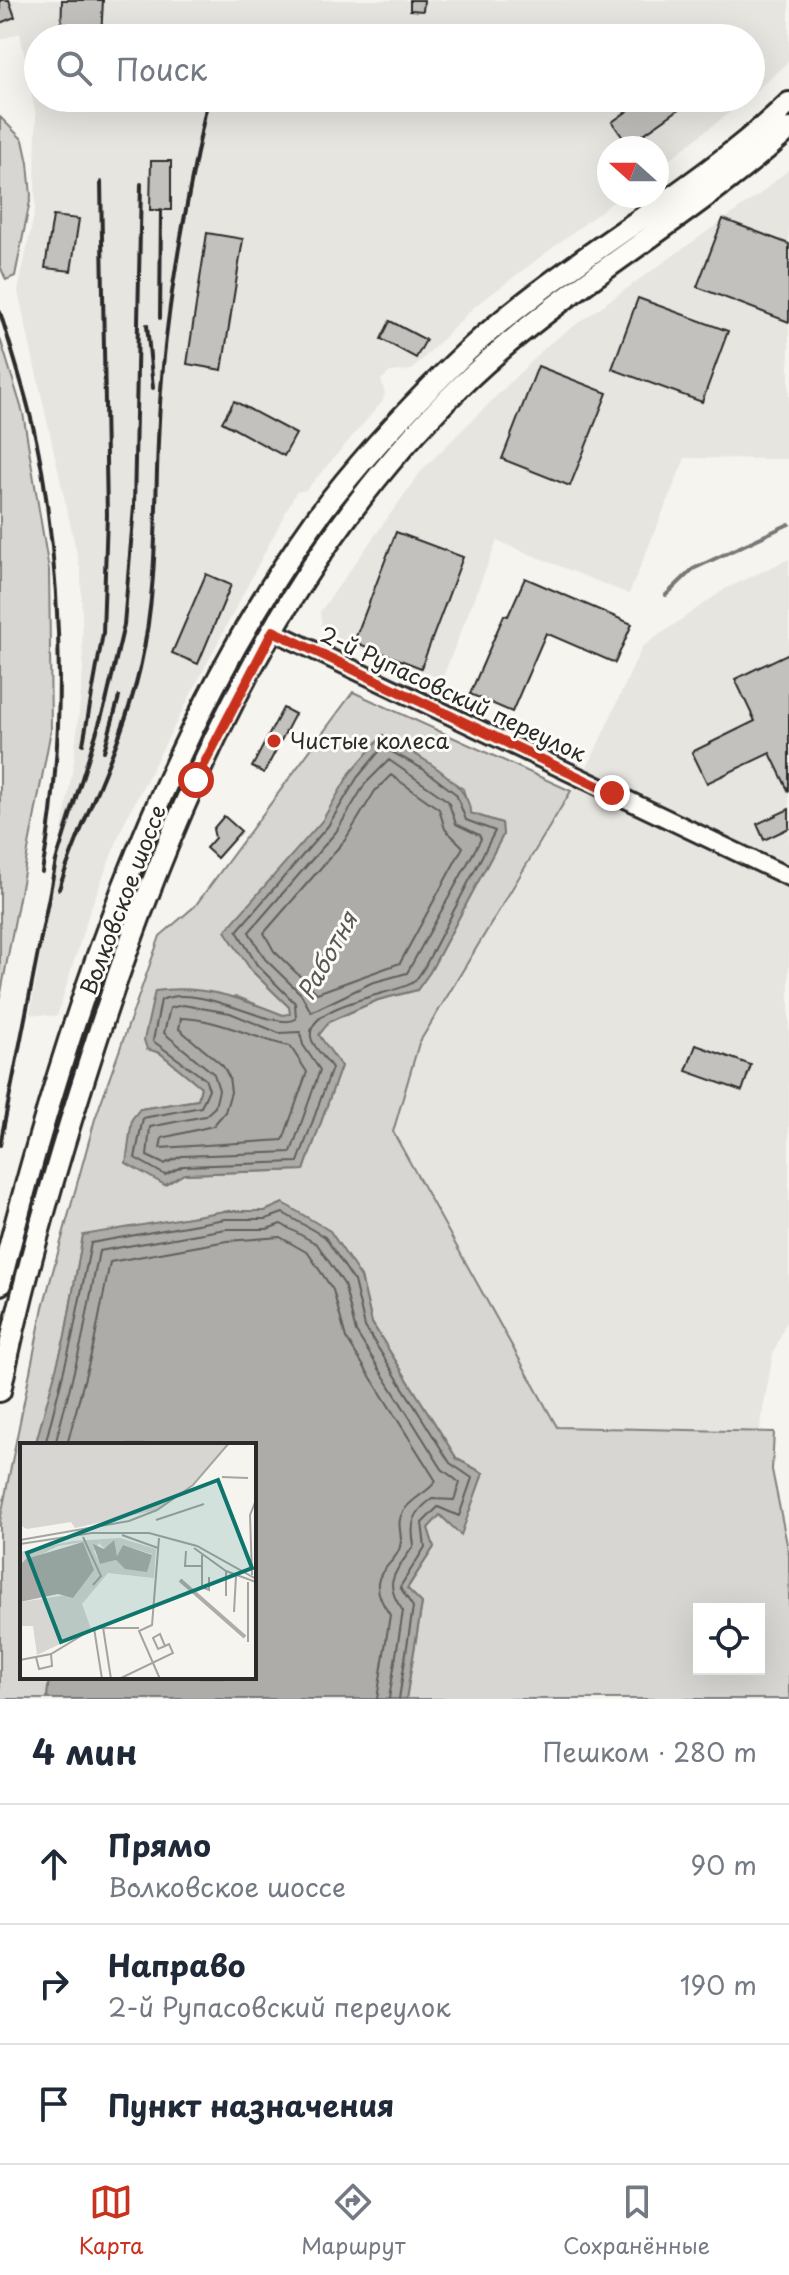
<!DOCTYPE html>
<html lang="ru">
<meta charset="utf-8">
<style>
body{margin:0;font-family:"Playpen Sans",sans-serif;background:#f6f6f7;color:#1f2937}
.controls{position:absolute;right:24px;bottom:24px;display:grid;overflow:hidden;border-radius:0px;box-shadow:0 8px 32px #0002}
.controls button{width:72px;height:72px;display:grid;place-items:center;padding:0;border:0;border-bottom:2px solid #e0e1e3;background:#fff;color:#1f2937;font:40px sans-serif}
.compass{position:absolute;left:597px;top:136px;width:72px;height:72px;border-radius:50%;background:#fff;box-shadow:0 8px 32px #0002;rotate:291deg}
.stop{position:absolute;width:24px;height:24px;margin:-18px;border:6px solid #c8321e;border-radius:50%;background:#fff}
.stop.end{background:#c8321e;border-color:#fff;box-shadow:0 2px 8px #0008}
.list{margin:0;padding:0;list-style:none}
h2{display:flex;justify-content:space-between;align-items:center;height:104px;margin:0;padding:0 32px;font-size:34px}
h2 small{font-size:26px;font-weight:400;color:#747a83}
.list li{display:grid;grid-template-columns:52px 1fr auto;gap:24px;align-items:center;box-sizing:border-box;height:120px;padding:0 32px;border-top:2px solid #e0e1e3}
.list b{display:block;font-size:30px;white-space:nowrap}
.list p{margin:0;font-size:26px;white-space:nowrap;color:#747a83}
.list em{font-size:26px;font-style:normal;color:#747a83}
.icon{flex:none;width:44px;height:44px;fill:none;stroke:currentColor;stroke-width:2;stroke-linecap:round;stroke-linejoin:round}
.map{position:relative;flex:none;width:789px;height:1699px;overflow:hidden}
.search{position:absolute;background:#fff;box-shadow:0 8px 32px #0002;left:24px;right:24px;top:24px;height:88px;display:flex;align-items:center;gap:20px;box-sizing:border-box;padding:0 28px;border-radius:44px;color:#747a83;font-size:30px}
.sheet{height:464px;background:#fff}
nav{display:flex;justify-content:space-around;align-items:center;box-sizing:border-box;height:112px;border-top:2px solid #e0e1e3;background:#fff;font-size:22px;color:#747a83}
nav a{display:grid;justify-items:center;gap:4px}
nav .on{color:#c8321e}
.map>svg:first-child{display:block}
.built{fill:#e6e5e0}
.green{fill:#d7d6d2;stroke:#81807e;stroke-width:2;fill-rule:evenodd}
.water{fill:#adaca9;stroke:#797877;stroke-width:2}
.lines{fill:none;stroke-linecap:round;stroke-linejoin:round}
.shore{stroke:#5f5f5d;stroke-width:2}
.stream{stroke:#797877;stroke-width:4}
.building{fill:#c2c1be;stroke:#2b2b2b;stroke-width:2}
.minor-casing{stroke:#2b2b2b;stroke-width:22}
.major-casing{stroke:#2b2b2b;stroke-width:26}
.minor{stroke:#fdfcf7;stroke-width:16}
.major{stroke:#fdfcf7;stroke-width:20}
.rail{stroke:#2b2b2b;stroke-width:4}
.route{stroke:#c8321e;stroke-width:10}
.poi-dot{fill:#c8321e;stroke:#fdfcf7;stroke-width:3}
.labels{text-anchor:middle;stroke-width:6;stroke-linejoin:round;paint-order:stroke}
.street-label{font-size:22px;fill:#2b2b2b;stroke:#fdfcf7}
.poi-label{font-size:22px;fill:#2b2b2b;stroke:#fdfcf7;text-anchor:start}
.water-label{font-size:24px;font-style:italic;fill:#585857;stroke:#fdfcf7}
.inset-river{fill:none;stroke:#adaca9;stroke-width:4}
.inset-road{fill:none;stroke:#a4a4a1;stroke-width:2}
.view{fill:#0f766e;fill-opacity:0.15;stroke:#0f766e;stroke-width:4}
.inset-edge{fill:none;stroke:#2b2b2b;stroke-width:4}
</style>
<div class="map">
<svg width="789" height="1699" viewBox="0 0 789 1699">
<rect width="100%" height="100%" fill="#f5f4ef"/>
<filter id="ink" filterUnits="userSpaceOnUse"><feTurbulence type="fractalNoise" baseFrequency=".0125" numOctaves="2"/><feDisplacementMap in="SourceGraphic" scale="16" xChannelSelector="R" yChannelSelector="G"/><feConvolveMatrix kernelMatrix="1 2 1 2 8 2 1 2 1" color-interpolation-filters="sRGB"/></filter>
<g filter="url(#ink)">
<path class="built" d="M0,0H789V61L751,95V38H38V98H748L657,169V148H609V196H621L473,308L412,370L390,372L381,380L385,394L382,402L306,490L296,492L124,823L90,910L57,1016L30,1014L74,761L83,671L81,572L18,291L35,210L36,116L20,33L0,40Z
M789,169V459L685,458L629,594L497,541L442,679L334,638L322,627L320,612L422,470L550,343L760,194Z
M789,559V1315L773,1354L759,1432L557,1427L393,1132L419,1043L591,760L642,647L725,589Z"/>
<path class="green" d="M0,117L23,140L28,163L31,196L15,276L6,280L0,266Z
M0,338L23,413L49,570L51,730L0,998Z
M353,692L571,791L419,1043L393,1132L557,1427L774,1432L772,1470L789,1554V1699H406L422,1603L407,1589L434,1547L428,1528L440,1514L460,1534L483,1473L457,1459L372,1323L361,1277L283,1203L265,1211H225L83,1236L65,1336L38,1445H22V1677H49L47,1699H0V1521L43,1307L95,1119L160,936L195,906ZM383,735L463,789L470,813L502,823L503,835L430,972L417,990L378,1000L329,1022L318,1035L341,1066L304,1170L184,1174L165,1185L140,1109L198,1100L201,1086L160,1053L235,996L283,1015L291,1014L289,1007L251,970C290,888 323,805 383,735ZM699,1609H759V1669H699Z"/>
<path class="water" d="M383,735C409,751 471,781 470,813L502,823L503,835L430,972L417,990L378,1000L330,1021L319,1035L341,1066L304,1170L184,1174L165,1185L126,1163L132,1119L140,1109L198,1100L201,1087L160,1053L147,1049L144,1040L155,991C202,984 240,998 283,1015L290,1014L289,1007L251,970L225,931L322,821L350,773Z
M283,1203L330,1231L361,1277L372,1323L457,1459L483,1473L461,1535L440,1515L428,1528L434,1547L407,1588L422,1603L406,1699H47L49,1677H254V1445H38L36,1442L65,1336L83,1235L225,1211H265Z"/>
<g class="lines">
<path class="shore" d="M383,747L423,769L456,794L466,820L495,831L424,968C421,972 417,980 412,983C395,994 306,1004 311,1037C312,1047 327,1059 332,1068L298,1162L183,1166L165,1175L135,1158L143,1118L201,1107L209,1089L205,1079L153,1041L161,1000C203,982 273,1032 296,1019L295,1003L257,965L237,931L328,826L357,778Z
M389,760L448,801L456,824L479,835L481,839L407,973L371,983L311,1012L301,994L265,959L249,932L336,832L365,784Z
M391,775L439,809L445,829L463,847L400,963L317,993L274,951L264,933L345,840L375,791Z
M183,1005L230,1013L279,1033L300,1032L303,1045L320,1070L291,1152L182,1156L164,1164L147,1156L150,1127L205,1116L215,1107L219,1090L214,1074L164,1033L170,1008Z
M181,1018C220,1019 254,1039 290,1046L307,1072L283,1140L160,1148L162,1138L213,1126L225,1112L231,1092L229,1077L223,1066L179,1029Z
M45,1445L72,1338L91,1243L225,1219H266L283,1213L325,1237L354,1281L365,1327L450,1463L472,1478L459,1516L438,1507L422,1523L425,1547L400,1587L413,1607L399,1699
M55,1445L82,1340L99,1251L226,1229H267L281,1224L317,1244L344,1284L356,1332L442,1469L460,1483L454,1500L432,1499C413,1512 410,1524 414,1545C396,1573 381,1581 403,1611L389,1699
M67,1445L94,1343L110,1262L227,1241L280,1237L308,1253L333,1290L346,1338L436,1481C429,1492 413,1497 404,1510C396,1522 401,1529 401,1541C399,1570 358,1569 390,1615L377,1699"/>
<path class="stream" d="M666,595L693,569L789,524"/>
</g>
<path class="building" d="M0,0H9L15,17L0,23Z
M62,0H103L101,38H61Z
M410,0H424L423,11L410,10Z
M646,98H695L628,145L612,122Z
M151,161H171V210H150Z
M53,216L79,219L71,271L45,268Z
M723,219L789,244V322L697,287Z
M207,233L243,239L222,370L187,364Z
M638,298L728,331L702,402L612,369Z
M390,321L426,340L416,358L381,339Z
M538,366L607,393L570,486L502,459Z
M234,401L296,434L284,456L222,422Z
M396,532L463,557L421,668L354,642Z
M206,574L231,585L198,664L172,653Z
M525,578L632,624L615,663L546,633L512,712L470,694L504,615L508,616Z
M789,653V792L770,753L707,783L692,752L755,721L735,679Z
M283,708L295,714L264,773L252,767Z
M789,809V828L764,840L757,824Z
M224,816L241,831L217,858L206,848L215,838L213,829Z
M696,1045L751,1065L742,1091L686,1071Z"/>
<g class="lines">
<defs>
<path id="minor" d="M273,631L789,877"/>
<path id="major" d="M0,1284C65,1024 159,739 316,519C356,465 405,412 453,365C554,265 686,201 789,103
M0,1391C23,1280 54,1172 89,1063C167,818 273,568 461,386C561,288 686,222 789,129"/>
</defs>
<use href="#minor" class="minor-casing"/>
<use href="#major" class="major-casing"/>
<use href="#minor" class="minor"/>
<use href="#major" class="major"/>
<path class="rail" d="M0,312C17,368 36,425 44,483C63,611 65,745 42,872
M160,318L161,210
M147,325L153,388
M83,744L103,633L107,515L101,182
M104,751L119,697
M59,889C83,814 122,746 140,668C161,576 153,483 161,390C168,295 187,201 206,108
M0,1145L56,861L106,702L124,625L134,507L141,184"/>
</g>
</g>
<g class="lines" filter="url(#ink)">
<path class="route" d="M196,780L273,631L612,793"/>
</g>
<circle class="poi-dot" cx="274" cy="741" r="8"/>
<g class="labels">
<g class="street-label">
<text transform="translate(453 694) rotate(25)" y="8">2-й Рупасовский переулок</text>
<text transform="translate(123 900) rotate(-69)" y="8">Волковское шоссе</text>
</g>
<g class="poi-label">
<text x="290" y="749">Чистые колеса</text>
</g>
<g class="water-label">
<text transform="translate(328 956) rotate(-61)" y="8">Работня</text>
</g>
</g>
<g transform="translate(20 1443)">
<rect width="236" height="236" fill="#f5f4ef"/>
<path d="M0,0H208L172,42L136,67L55,85L51,79L7,86L0,82ZM100,95L136,106L134,135L88,130L62,161L71,186L17,212L13,183H0V159L54,151L70,132L63,99L38,103L0,122V109L53,98ZM93,97L97,113L103,102L132,111L127,125L105,126L96,117L80,121L74,108L79,100L85,106Z" fill="#d7d6d2" fill-rule="evenodd"/>
<path d="M94,97L97,113L103,102L132,112L127,129L105,126L96,117L80,121L73,101L84,106ZM63,99L74,127L53,155L38,151L0,159V122L6,116Z" fill="#adaca9"/>
<path class="inset-river" d="M160,137L225,194"/>
<path class="inset-road" d="M202,34L228,35M136,77L184,61M102,92L138,105M63,94L81,133L73,142M139,95L132,182L119,188L140,236M0,97L109,78L137,67L173,42L209,0M0,101L72,90H129L177,103L236,136M174,105L206,128L236,139M166,108L165,123H181M182,112V144L189,147V134M232,132L230,72L236,57M206,153V128M214,169L216,133M83,184L91,236M228,199V139M16,214L19,226L32,223L31,211M0,217L31,211L74,185M82,236L74,185H119M99,236L153,210L149,201L145,203L138,206L133,195L140,191L145,203"/>
<path class="view" d="M198,37L232,125L41,199L7,110Z"/>
<rect width="236" height="236" class="inset-edge"/>
</g>
</svg>
<div class="controls">
<button><svg class="icon" aria-label="locate" viewBox="0 0 24 24"><circle cx="12" cy="12" r="6"/><path d="M12 2v4M12 18v4M2 12h4M18 12h4"/></svg></button>
</div>
<svg class="compass" viewBox="-18 -18 36 36"><path d="M0-13l5 13h-10z" fill="#e53935"/><path d="M0 13l5-13h-10z" fill="#747a83"/></svg>
<div class="stop" style="left:196px;top:780px"></div>
<div class="stop end" style="left:612px;top:793px"></div>
<div class="search"><svg class="icon" aria-label="search" viewBox="0 0 24 24"><circle cx="10" cy="10" r="6"/><path d="M15 15l6 6"/></svg>Поиск</div>
</div>
<section class="sheet">
<h2>4 мин<small>Пешком · 280 m</small></h2>
<ul class="list">
<li><svg class="icon" aria-label="ahead" viewBox="0 0 24 24"><path d="M12 20V5M6 11l6-6 6 6"/></svg><div><b>Прямо</b><p>Волковское шоссе</p></div><em>90 m</em></li>
<li><svg class="icon" aria-label="right" viewBox="0 0 24 24"><path d="M7 20v-9h11M14 6l5 5-5 5"/></svg><div><b>Направо</b><p>2-й Рупасовский переулок</p></div><em>190 m</em></li>
<li><svg class="icon" aria-label="arrive" viewBox="0 0 24 24"><path d="M6 21V4h12l-3 4 3 4H6"/></svg><div><b>Пункт назначения</b></div></li>
</ul>
</section>
<nav>
<a class="on"><svg class="icon" aria-label="map" viewBox="0 0 24 24"><path d="M3 6l6-2 6 2 6-2v14l-6 2-6-2-6 2zM9 4v14M15 6v14"/></svg>Карта</a>
<a><svg class="icon" aria-label="directions" viewBox="0 0 24 24"><path d="M12 3l9 9-9 9-9-9zM9 14v-3h6M13 9l2 2-2 2"/></svg>Маршрут</a>
<a><svg class="icon" aria-label="saved" viewBox="0 0 24 24"><path d="M7 4h10v16l-5-4-5 4z"/></svg>Сохранённые</a>
</nav>
